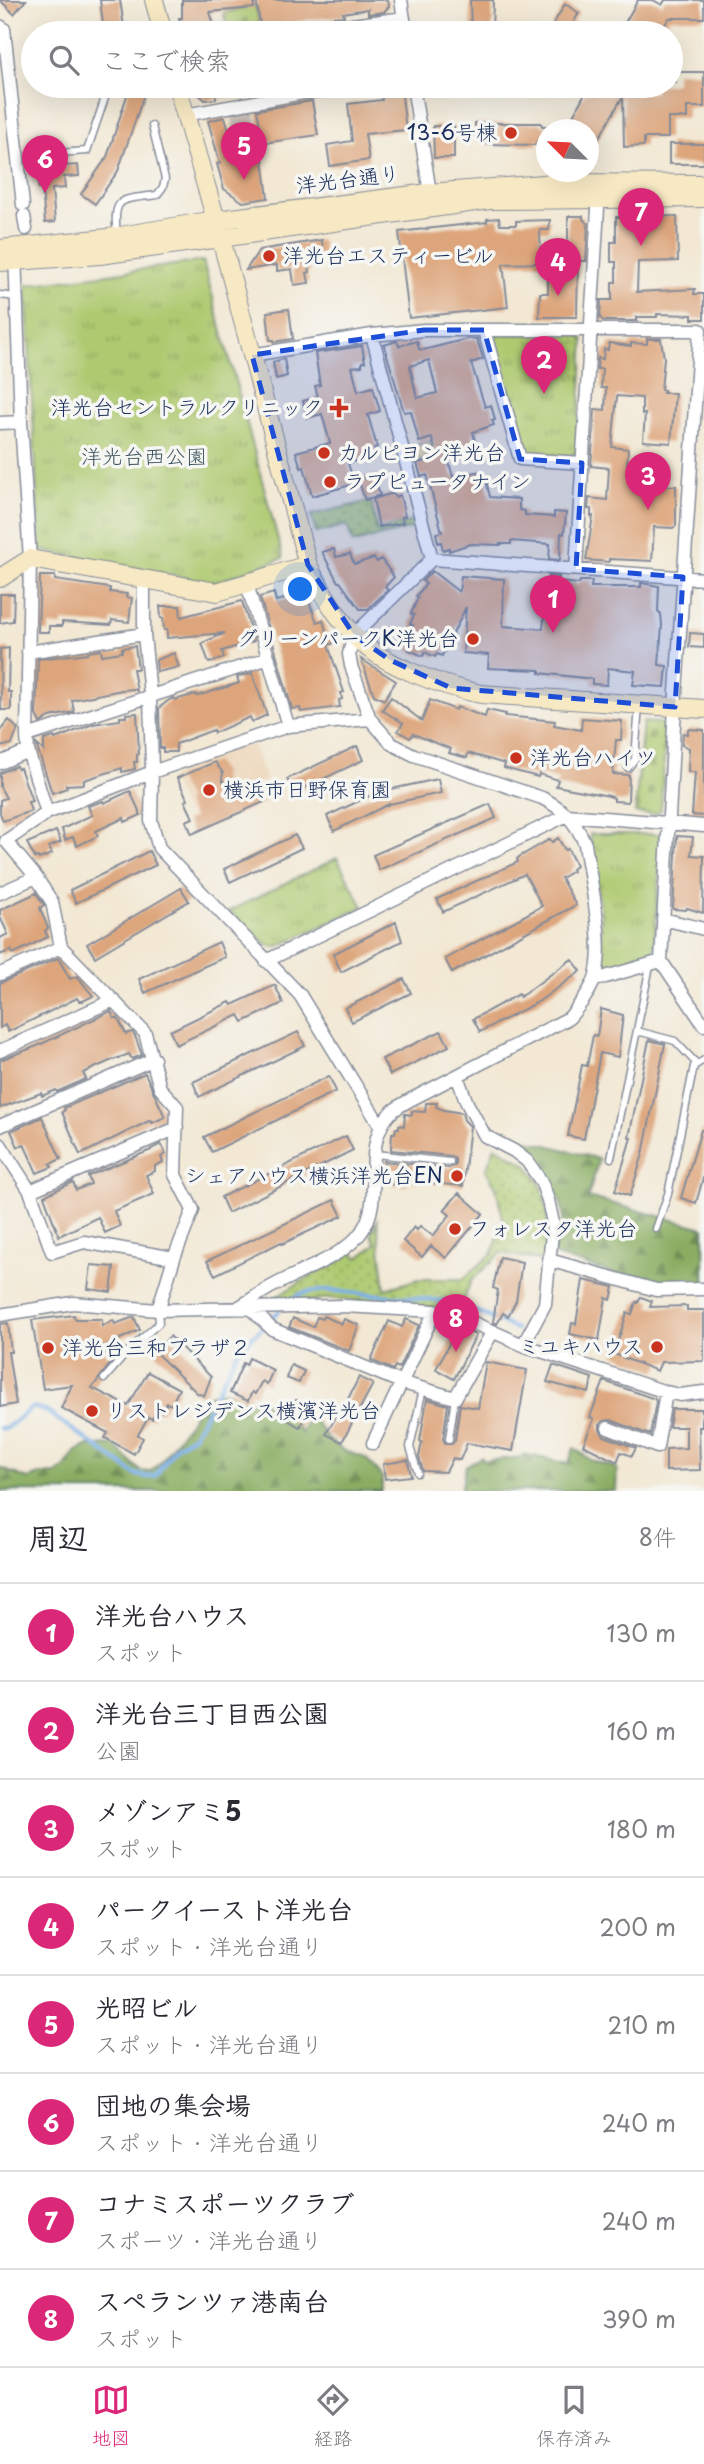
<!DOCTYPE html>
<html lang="ja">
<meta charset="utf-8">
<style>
body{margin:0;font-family:"Playpen Sans","Klee One",sans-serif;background:#f2f2f3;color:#2b2b33}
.compass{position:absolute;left:536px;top:119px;width:63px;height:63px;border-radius:50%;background:#fff;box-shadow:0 7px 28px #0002;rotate:294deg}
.you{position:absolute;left:301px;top:590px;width:24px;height:24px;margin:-18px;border:5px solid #fff;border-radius:50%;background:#1a73e8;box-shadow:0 0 0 10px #1a73e833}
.badge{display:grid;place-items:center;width:46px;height:46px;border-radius:50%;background:#db2777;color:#fff;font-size:23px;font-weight:700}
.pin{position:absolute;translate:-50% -58px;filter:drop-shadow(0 2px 4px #0008)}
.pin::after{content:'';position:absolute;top:37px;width:24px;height:21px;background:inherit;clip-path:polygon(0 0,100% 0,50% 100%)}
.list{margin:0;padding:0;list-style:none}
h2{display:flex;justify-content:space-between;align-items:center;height:91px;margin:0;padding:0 28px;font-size:30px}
h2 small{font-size:23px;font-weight:400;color:#7c7c81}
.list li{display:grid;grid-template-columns:46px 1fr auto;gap:21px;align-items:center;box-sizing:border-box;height:98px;padding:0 28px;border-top:2px solid #e1e1e2}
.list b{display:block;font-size:26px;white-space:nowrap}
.list p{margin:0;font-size:23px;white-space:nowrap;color:#7c7c81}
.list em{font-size:23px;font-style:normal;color:#7c7c81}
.icon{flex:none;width:38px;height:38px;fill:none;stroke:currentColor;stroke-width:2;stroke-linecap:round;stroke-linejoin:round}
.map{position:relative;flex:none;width:704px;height:1491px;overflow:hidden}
.search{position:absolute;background:#fff;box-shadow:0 7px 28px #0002;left:21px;right:21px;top:21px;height:77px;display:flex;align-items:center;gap:18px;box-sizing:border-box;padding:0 24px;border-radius:38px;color:#7c7c81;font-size:26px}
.sheet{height:875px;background:#fff}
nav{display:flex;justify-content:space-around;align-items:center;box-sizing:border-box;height:98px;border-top:2px solid #e1e1e2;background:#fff;font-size:19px;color:#7c7c81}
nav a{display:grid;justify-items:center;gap:4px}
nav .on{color:#db2777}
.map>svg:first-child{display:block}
.built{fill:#edd7bb}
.industrial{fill:#ccc2b9}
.grass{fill:url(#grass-dots);stroke:#647c66;stroke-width:2}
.forest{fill:url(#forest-firs);stroke:#526e60;stroke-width:2}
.sand{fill:url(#sand-dots);stroke:#84847e;stroke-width:2}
.cemetery{fill:url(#cemetery-stones);stroke:#647c66;stroke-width:2}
.park{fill:url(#park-tufts);stroke:#647c66;stroke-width:2}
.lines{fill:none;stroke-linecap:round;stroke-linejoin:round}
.stream{stroke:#78ade6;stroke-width:4.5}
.building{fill:#dda57b;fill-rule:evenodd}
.lane-casing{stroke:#868c99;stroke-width:9}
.street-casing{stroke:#868c99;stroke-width:15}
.secondary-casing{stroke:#868c99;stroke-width:20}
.lane{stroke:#fff;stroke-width:6}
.street{stroke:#fff;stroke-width:12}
.secondary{stroke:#f7e9c3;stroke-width:18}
.marked{fill:#1d4ed8;fill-opacity:0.2;stroke:#1d4ed8;stroke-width:5;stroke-dasharray:14 9;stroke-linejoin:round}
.poi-dot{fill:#c8321e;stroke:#f6f6f2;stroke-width:2.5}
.labels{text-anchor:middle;stroke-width:7;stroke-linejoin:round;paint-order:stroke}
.poi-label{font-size:21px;fill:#1b2f5e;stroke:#f6f6f2;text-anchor:start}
.street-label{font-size:21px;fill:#1b2f5e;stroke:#f6f6f2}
.park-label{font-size:21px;fill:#405662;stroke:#f6f6f2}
</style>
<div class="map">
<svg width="704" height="1491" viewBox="0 0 704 1491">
<defs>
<pattern id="grass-dots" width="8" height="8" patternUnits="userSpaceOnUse" patternTransform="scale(1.75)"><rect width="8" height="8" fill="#aec96f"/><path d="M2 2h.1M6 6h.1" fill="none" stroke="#8da45e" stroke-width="1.8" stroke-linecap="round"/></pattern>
<pattern id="forest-firs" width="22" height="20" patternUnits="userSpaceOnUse" patternTransform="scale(1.75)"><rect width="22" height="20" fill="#8aad62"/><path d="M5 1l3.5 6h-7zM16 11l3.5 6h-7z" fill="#708d54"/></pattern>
<pattern id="sand-dots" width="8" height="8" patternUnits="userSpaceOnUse" patternTransform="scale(1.75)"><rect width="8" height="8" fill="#eeda9e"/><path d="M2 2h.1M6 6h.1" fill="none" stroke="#ccbb8a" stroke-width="1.8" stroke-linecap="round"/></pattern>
<pattern id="cemetery-stones" width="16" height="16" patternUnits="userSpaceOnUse" patternTransform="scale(1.75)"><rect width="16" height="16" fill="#aec96f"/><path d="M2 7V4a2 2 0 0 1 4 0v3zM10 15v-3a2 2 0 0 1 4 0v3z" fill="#8da45e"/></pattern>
<pattern id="park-tufts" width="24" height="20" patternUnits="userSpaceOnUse" patternTransform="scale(1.75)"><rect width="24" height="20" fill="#aec96f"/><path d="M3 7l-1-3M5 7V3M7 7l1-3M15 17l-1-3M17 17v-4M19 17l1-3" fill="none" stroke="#8da45e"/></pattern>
</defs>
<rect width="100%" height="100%" fill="#f6f6f2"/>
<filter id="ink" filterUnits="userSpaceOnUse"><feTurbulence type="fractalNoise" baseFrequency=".0143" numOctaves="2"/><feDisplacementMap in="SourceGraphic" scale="14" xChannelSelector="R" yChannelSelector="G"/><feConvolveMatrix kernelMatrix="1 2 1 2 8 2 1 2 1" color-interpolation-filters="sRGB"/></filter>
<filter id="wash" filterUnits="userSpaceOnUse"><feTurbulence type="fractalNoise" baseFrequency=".00686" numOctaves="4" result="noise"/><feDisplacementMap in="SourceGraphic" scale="28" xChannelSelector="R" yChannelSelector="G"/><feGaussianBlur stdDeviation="1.57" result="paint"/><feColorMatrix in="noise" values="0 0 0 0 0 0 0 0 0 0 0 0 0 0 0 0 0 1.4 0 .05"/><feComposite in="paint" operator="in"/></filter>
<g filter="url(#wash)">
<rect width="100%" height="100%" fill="#f2e8d4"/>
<path class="built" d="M247,744L254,746L265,779L186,814L171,780L173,777L207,757Z"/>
<path class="industrial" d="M216,86H237L238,94L218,99Z
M254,110L263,149L240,154L231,115Z"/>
<path class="grass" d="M371,501L377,531L413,521L417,527L353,543L347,525L316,533L311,515Z
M495,1146C504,1152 515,1157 524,1163C553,1187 548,1229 546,1262L501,1253L471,1281L460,1311L328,1298L293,1305L276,1303V1297L352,1251L358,1258L376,1244L371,1234L377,1220L385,1289L419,1279H463L493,1253L503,1218L496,1187L486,1170Z"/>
<path class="forest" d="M491,1133L547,1145L599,1159L588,1197L704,1228V1286L658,1287L555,1256L553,1252C557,1242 561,1231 563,1220C564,1208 559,1199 555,1188C542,1157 522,1143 491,1133Z
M224,1391C234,1393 242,1397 251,1401C260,1403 271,1401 279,1407C286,1412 286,1419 296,1422L301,1433L307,1420L313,1418L328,1439L344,1451L366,1458L382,1477V1491H0V1468L28,1479L39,1475L56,1474L64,1468L76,1451L87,1446L114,1445L140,1471L150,1472L161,1462L202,1403L209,1395Z
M574,1448L591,1460L617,1468L616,1491H461L466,1466L481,1457L484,1461L523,1457L524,1454L568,1464Z"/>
<path class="sand" d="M444,437L449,452L411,463L407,448Z"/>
<path class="cemetery" d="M256,6L260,28L228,33L224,13Z
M643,722L660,723L666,729L661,810L654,814L635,813Z"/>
<path class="park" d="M203,261L283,558L213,583L40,550L26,285Z
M496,334L579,335L584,340L577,451L571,456L529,454L522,449L493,340Z
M590,834H662L653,959L601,973V915Z
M337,858L363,907L276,947L268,945L229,911Z"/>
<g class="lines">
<path class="stream" d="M285,1304L303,1293L325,1290L454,1302L516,1329
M0,1428L5,1429L33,1407L46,1411L135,1474L145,1477L155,1476L176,1446L194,1435L238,1351L279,1311"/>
</g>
<g id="blocks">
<path class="building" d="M0,0H26L14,14Z
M100,0H120L125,33H104Z
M182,0H254V8L210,12L215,28L197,33L196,30L183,33L179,18H182Z
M256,0H388L389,6L384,12L368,14V9L343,13L344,16L311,19L261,30Z
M470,0H493L492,33H471Z
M638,0H653L662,5L665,0H704V18H669L660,33H619Z
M565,4L579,13L573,23L576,24L571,33H548Z
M676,72H704V107H687V118H668V138H644V146L624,147L623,96L589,156V130H565L589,86H629L625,93H655V86L676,83Z
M130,86H147L118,171L95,204L81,194L107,157Z
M196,86H215L216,99L205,100L197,93Z
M471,86H486L487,97H471Z
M401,87L406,130L365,134L369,160L330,166L327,145L352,141L348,104L382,100L380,90Z
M312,101L318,135L263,143L257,110Z
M225,117L236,155L262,152L268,198L243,202L224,189L217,164L220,163L208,121Z
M475,123H541L542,126H547V142L537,141V145L486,144V141H479V137H475Z
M433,126H454V158H434Z
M669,144H704V164H669Z
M49,163V167L78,165L79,176L64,177L65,188L52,189L55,222L45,223L42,188L39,189L36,164Z
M568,216H583V219L588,224L586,261H578L577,317H539L540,293H548V275L568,276Z
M677,216L678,261L638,262L637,292L695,289L694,294H704V319H692V315L657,314V317H637V321H604L600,318L601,300H612V282H616V262H611V242H616V217Z
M499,218L500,225H516V221L550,220L549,230H540L541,263L503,264L508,307L409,318L399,232L487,222V219Z
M322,240L324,255L308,257L310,272L307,273L309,283L294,285L292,269L277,271V265L246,270L259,250Z
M289,309L293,339L274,342V340H270L267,312Z
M467,339H477L483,359L471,363L485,407L491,405L495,420H492L494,425L473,432L476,446L447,455L453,477L481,471L482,476H485L490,497L519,499V510L525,511V515L554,517V512L566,513L564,534L561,533L560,560L549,559L550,544L511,541V544H500V545L470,544L449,551V548L443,550L441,542L438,543L436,533L442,532L427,475L421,477L417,463L437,458L432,438L419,442L411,411L404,412L384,345L397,341L399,346L417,341L419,349L423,350ZM429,360L437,393L417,398L410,366Z
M647,339H661L664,358L661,390H664L663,393H675L671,443L643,441L645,414H642V398L617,396L612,447L628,449L627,465H633V473L652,475L651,485L676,486V526L673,528L654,527L652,561L609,559V562L586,560L593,516H591V509H588L589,498L607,500L609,468L591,466L595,409L605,410L606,388H601L602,369H597L598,358L603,359L604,349L608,350L609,343L631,346V343L647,344Z
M362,346L365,362H362V366L352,367L358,391L373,387L380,411L368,415L377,447L374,448L376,455L348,463L354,484L312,496L304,467L301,468L296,452L330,443L322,414L307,418L303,401L318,397L315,386L320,385L315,353Z
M284,359L287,376L276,379L273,362Z
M374,475L380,495L365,500L358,479Z
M390,494H394L395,497L400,495L405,516L402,517L403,523L379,527L373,499Z
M334,549L336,557L350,554L354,564L374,558L377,562L381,559L394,577L385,587L388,590L368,609H360L340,582H338L322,552Z
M432,571L459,592L461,576L504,579L503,626L543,629L548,576L559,577V582L579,584L580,581H592L591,587H641V583L659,586L658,611L661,614L662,625L659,665L667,666L665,687L633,685L635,671L608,668L607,685L592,684V679L540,673V670L488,668L489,655L463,653L466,607L442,656L437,654L435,657L425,652L423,656L409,650L411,645L405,642L413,625L410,624L414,615L411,614L418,597L416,596L426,584L422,581Z
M40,576H55V580L110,588V592L127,594L126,597L132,598L129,622L112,620L111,625L62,622V626H49V632H38Z
M274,593L276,601L306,594L317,622L323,620L327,634L331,633L334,643L328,645L344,692L341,693L342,699L339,700L340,707L301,712L300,708L292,709L260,597Z
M0,594H14L13,621L0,623Z
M242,601L254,641L222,651L224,658L209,663L202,643L225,633L167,638V630H164L163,618H161L160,606H180L181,617Z
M690,633L704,634V648L689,647Z
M135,646L138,669H133L137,691L134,689L122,690L72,700L74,712L50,717L40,723L36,715L38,659L88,653V652L101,650L102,655L122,652V648Z
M9,648L8,692H11V710H1L0,649Z
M174,653L179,667L157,672L156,660Z
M361,659L396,681L384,700L374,695Z
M252,673L267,715L252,722L250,717L214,733L213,730L176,744V752H163V748H160L159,708L169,700L173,698L175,700L196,694L197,696L239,683L237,677Z
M391,697L422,721L430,700L456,710L457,707L485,717L487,710L506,714L505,716L555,721L554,725L581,730L582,718L622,721L621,740H616L613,774L629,775L628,802L614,801V798L609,796L556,786L558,780L539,774L538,777L504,768L505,764L468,753L467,758L449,753L451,749L413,734L410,738L398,731L403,723L382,710Z
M137,713L139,754L137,755V762H134L135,769L122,772V768L84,780V784L66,785L67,788L52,793L36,744L44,751V740L54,737L55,739L93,724L120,720V717H126V714Z
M9,720L18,729L12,744L0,747V731Z
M688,729L704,730V816L692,815L695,772H688L689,748L682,745L683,733L688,734Z
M357,746L363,760L294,793L287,779Z
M215,762L223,773L222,779L233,800L258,789L264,802L192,834L186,821L193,818L185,801L188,800L177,778Z
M16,766L18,769L20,768L32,801L28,802L31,811L3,821L0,813V800L6,798L0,787V773Z
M438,779L441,793L389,804L334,831L327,816L378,792Z
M130,791L141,815L125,822L124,818L96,831L98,836L77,846L73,837L65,840L62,829L92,815L88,806L103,801L104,803Z
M490,804L496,818L379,870L373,855Z
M56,831L61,842L49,847L52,854L39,859L38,857L35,858L27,843Z
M295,835L302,848L230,882L224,869Z
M677,836L693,837L691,855L704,856L703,913L687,908L686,910L673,909Z
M558,838L565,850L568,849L576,866L572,869L573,871L561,878L576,905L452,973L445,959L542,906L525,874L443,912L437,899L518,862L517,859L519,857L550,839L552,842Z
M149,851L156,865L76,903L70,890Z
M181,888L189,901L95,957L87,944Z
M36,893L44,905L40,908L48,928L45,931L48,937L13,954L11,950L0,955V938L8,934L0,917V910Z
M396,922L402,941L341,972L333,954Z
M219,942L225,957L145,993L139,979Z
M58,958L70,979L77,976L93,996L83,1001H79L77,998L8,1032L5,1025L0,1028V983Z
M572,959L581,971L538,1002L480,1032L473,1019L519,994L520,997Z
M404,979L411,993L352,1022L345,1008Z
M275,985L283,1003L243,1022L239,1015L176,1045L170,1031L230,1002L232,1005Z
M601,1009L623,1015L618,1057L600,1053L584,1139L568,1136L582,1065L587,1066L593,1035L597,1036Z
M111,1011L114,1018H118L126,1034L132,1032L135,1036L142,1055L132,1059L129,1054L110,1061L83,1073L86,1079L57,1092L56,1090L42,1096L41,1093L0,1108V1060L37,1046Z
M441,1031L449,1046L390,1075L382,1059Z
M298,1032L305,1046L199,1097L193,1082Z
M649,1040L665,1044L643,1154L630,1196L615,1191L631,1138L629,1137Z
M145,1073L165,1117L152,1123L151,1120L80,1155L62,1112L65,1110L64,1108Z
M329,1076L336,1091L212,1152L204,1137Z
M426,1103H437L436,1107L444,1110L462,1113L464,1120L470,1126L463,1186L408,1181L407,1186L383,1183L384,1161L449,1168L455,1165V1159L451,1156L391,1150L392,1133H395L396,1128H399V1125L404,1126L405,1114L412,1115V1111L425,1112Z
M42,1117L61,1159L50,1164L52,1167L37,1173L24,1144L18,1147L11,1131Z
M701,1130H704V1175L696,1203L681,1198Z
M346,1136L353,1150L228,1213L221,1197Z
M161,1144L166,1154L161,1157L163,1162L155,1166V1171L146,1175L154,1194L114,1211L120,1226L105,1233L98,1217L59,1236L44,1196L73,1182L76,1190L91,1184L88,1176L151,1150V1149Z
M459,1193L483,1214L446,1258L431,1246L422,1257L403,1241L414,1227L417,1230L420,1226L433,1236L450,1215L444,1210Z
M334,1200L342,1216L282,1244L281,1242L215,1275L207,1261Z
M500,1257L522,1262L516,1301L508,1316L503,1313L497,1324L493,1322L498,1290L493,1288Z
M91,1265L114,1267L111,1292L88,1289Z
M583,1280L614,1287L611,1300L606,1298L599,1340L570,1334L572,1323L576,1324Z
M641,1297L652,1301L650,1307L687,1306V1310H704V1361L661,1362L657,1371L614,1354L627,1313L632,1314L636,1302L638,1303Z
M74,1315L75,1319H102V1326L113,1320L115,1324L134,1317L140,1330L100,1348L113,1360L92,1388L128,1406L148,1372L179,1389L171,1405L167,1403L162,1412L158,1410L152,1419L148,1417L138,1435L143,1438L134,1454L105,1438L108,1433L61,1408L72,1385L43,1389L32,1320Z
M323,1316L342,1324L344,1319L359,1325L349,1351L289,1327L293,1318L313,1327L317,1317L322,1319Z
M406,1319L419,1325L399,1368L395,1366L393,1370L371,1360L389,1321L402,1327Z
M8,1323L11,1352H8L16,1404L0,1407V1324Z
M458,1326L476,1335L454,1379L436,1369Z
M170,1336L211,1377L204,1396L197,1393L155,1352Z
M249,1358L273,1370L267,1384L262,1381L255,1394L252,1392L248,1401L230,1393L243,1363L246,1365Z
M486,1362L527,1370L513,1451L467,1443L460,1460L453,1458L446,1472L423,1471L419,1457L422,1442L420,1441L427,1399L448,1405L443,1439L446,1444H452L455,1440L460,1405L478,1408Z
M291,1365L304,1371L299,1383L286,1378Z
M553,1365L592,1378L589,1393L547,1382Z
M359,1377L373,1384L342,1442L326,1434L340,1410L342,1411Z
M604,1381L655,1399L656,1402L650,1435L611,1420L603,1421L600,1424V1430L604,1436L636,1448L632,1456L621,1452L617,1462L583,1445L594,1419L590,1417Z
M296,1400L310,1407L300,1427L286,1419Z
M672,1409H702V1427H699L700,1470L666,1471V1449L686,1448V1427H669Z
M408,1460L411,1476L385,1479L383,1464Z"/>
</g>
</g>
<g filter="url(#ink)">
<use href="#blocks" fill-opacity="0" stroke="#868c99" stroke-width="2"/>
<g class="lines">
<defs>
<path id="lane" d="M45,154L87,151L109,86
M117,235C112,195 122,200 157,195L163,187L165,179L152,126
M0,295L16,297
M628,768L635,759L639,705
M637,1031L675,1041L697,1064
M375,1154L450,1162
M611,1158L650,966
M656,1229L668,1194L694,1066L704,1060
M104,1379L131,1348L159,1323L158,1310
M449,1439L455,1398
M418,1473L410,1447L423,1389"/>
<path id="street" d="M401,0L406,33
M0,26L4,29L23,205
M292,33L404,18
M413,86L431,199
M185,115L303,93L359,86
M24,216L26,229
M15,253L21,422L30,559L27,736L28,751L47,813L152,772L288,726L247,584
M484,330L520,459L582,463
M252,355L372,335L424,330H700L675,707L661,961L704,1025
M0,423L21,422
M432,559L704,579
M576,569L599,192
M144,579V634L150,695L152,772L151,821L159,848L300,995L381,1127
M28,652L144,634
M288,726L370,719
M27,736L269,658
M0,763L28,751
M47,813L6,841L36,877L52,902L61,947L145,1033L160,1088L177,1107L175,1175L193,1210L174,1258L158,1310
M0,893L36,877
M663,919L704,929
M266,961L567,815L704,826
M0,974L61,947
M595,980L661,961
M0,1051L114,1000
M457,1076L467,1103L485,1136L514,1151L527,1161L541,1181L548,1200L553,1223L545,1304L523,1345
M0,1126L154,1059
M0,1144L30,1191L52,1252L84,1242L174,1258
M30,1191L177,1128
M549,1260L656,1290L704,1289
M239,1307C250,1301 260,1293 271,1287C297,1272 346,1256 362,1231C385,1197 361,1151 387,1117C392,1110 401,1105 408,1101L569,1018C579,1006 588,995 594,981C607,950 590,879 585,844C576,822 564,809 542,798L414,755L392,744L370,719L351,666L349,654L354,635L432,559L372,335
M249,1307L272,1329L403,1383L455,1398L493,1331
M0,1315L73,1303L158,1310L344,1306L435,1311L458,1316L523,1345L666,1392L680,1395L704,1392
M608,1428L657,1447L666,1392
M373,1443L435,1311"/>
<path id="secondary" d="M154,0L163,33
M177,86L216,220L308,565C320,589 335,614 353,634C380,665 442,686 481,694L704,709
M0,249L108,238L216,220L429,193L556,183L704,184
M0,262L100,255L489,200L704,198
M0,578L30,559L217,592L308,565"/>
</defs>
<use href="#lane" class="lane-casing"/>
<use href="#street" class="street-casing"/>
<use href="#secondary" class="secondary-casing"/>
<use href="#lane" class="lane"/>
<use href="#street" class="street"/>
<use href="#secondary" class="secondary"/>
</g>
</g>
<path class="marked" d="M424,330H484L520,459L582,463L576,569L683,577L675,707L451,688L390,660L354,635L308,565L252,355Z"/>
<g class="poi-dot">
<circle cx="511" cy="133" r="7"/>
<circle cx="269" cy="256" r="7"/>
<path d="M335.5 397.5h7v7h7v7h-7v7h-7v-7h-7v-7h7z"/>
<circle cx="324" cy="453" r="7"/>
<circle cx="330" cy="482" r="7"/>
<circle cx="473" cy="639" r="7"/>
<circle cx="516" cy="758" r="7"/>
<circle cx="209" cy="790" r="7"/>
<circle cx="457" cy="1176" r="7"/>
<circle cx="455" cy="1229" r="7"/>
<circle cx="657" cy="1347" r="7"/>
<circle cx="48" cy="1348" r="7"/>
<circle cx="92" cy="1411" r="7"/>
</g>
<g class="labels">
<g class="poi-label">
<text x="497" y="140" text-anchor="end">13-6号棟</text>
<text x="283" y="263">洋光台エスティービル</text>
<text x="323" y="415" text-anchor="end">洋光台セントラルクリニック</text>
<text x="338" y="460">カルピヨン洋光台</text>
<text x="344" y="489">ラプピュータナイン</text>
<text x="459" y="646" text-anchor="end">グリーンパークK洋光台</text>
<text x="530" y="765">洋光台ハイツ</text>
<text x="223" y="797">横浜市日野保育園</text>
<text x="443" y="1183" text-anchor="end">シェアハウス横浜洋光台EN</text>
<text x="469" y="1236">フォレスタ洋光台</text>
<text x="643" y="1354" text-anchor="end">ミユキハウス</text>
<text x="62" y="1355">洋光台三和プラザ２</text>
<text x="106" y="1418">リストレジデンス横濱洋光台</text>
</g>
<g class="street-label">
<text transform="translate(348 180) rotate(-7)" y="7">洋光台通り</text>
</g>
<g class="park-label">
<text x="144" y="464">洋光台西公園</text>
</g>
</g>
</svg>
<svg class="compass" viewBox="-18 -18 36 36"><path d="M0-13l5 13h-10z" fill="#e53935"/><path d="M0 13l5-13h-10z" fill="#7c7c81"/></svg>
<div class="you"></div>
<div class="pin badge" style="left:553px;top:633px">1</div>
<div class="pin badge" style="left:544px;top:394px">2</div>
<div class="pin badge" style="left:648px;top:510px">3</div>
<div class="pin badge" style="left:558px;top:296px">4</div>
<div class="pin badge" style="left:244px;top:180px">5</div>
<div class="pin badge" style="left:45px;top:193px">6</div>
<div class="pin badge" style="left:641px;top:246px">7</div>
<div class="pin badge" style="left:456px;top:1352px">8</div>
<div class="search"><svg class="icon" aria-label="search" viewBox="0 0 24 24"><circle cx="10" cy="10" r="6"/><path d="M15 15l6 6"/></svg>ここで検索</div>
</div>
<section class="sheet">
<h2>周辺<small>8件</small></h2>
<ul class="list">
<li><span class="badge">1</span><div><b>洋光台ハウス</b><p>スポット</p></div><em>130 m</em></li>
<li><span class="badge">2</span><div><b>洋光台三丁目西公園</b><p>公園</p></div><em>160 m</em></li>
<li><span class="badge">3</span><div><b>メゾンアミ5</b><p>スポット</p></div><em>180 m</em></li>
<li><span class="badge">4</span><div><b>パークイースト洋光台</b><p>スポット · 洋光台通り</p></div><em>200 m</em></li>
<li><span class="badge">5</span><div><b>光昭ビル</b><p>スポット · 洋光台通り</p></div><em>210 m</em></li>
<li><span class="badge">6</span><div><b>団地の集会場</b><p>スポット · 洋光台通り</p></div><em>240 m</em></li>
<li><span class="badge">7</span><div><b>コナミスポーツクラブ</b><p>スポーツ · 洋光台通り</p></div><em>240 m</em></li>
<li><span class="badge">8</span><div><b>スペランツァ港南台</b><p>スポット</p></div><em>390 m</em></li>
</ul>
</section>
<nav>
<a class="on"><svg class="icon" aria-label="map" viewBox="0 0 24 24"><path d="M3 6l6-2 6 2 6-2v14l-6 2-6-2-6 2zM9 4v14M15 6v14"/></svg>地図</a>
<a><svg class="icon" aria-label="directions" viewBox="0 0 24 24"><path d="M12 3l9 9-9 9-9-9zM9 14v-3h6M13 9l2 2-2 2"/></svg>経路</a>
<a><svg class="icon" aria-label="saved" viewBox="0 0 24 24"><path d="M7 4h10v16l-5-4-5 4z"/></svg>保存済み</a>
</nav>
